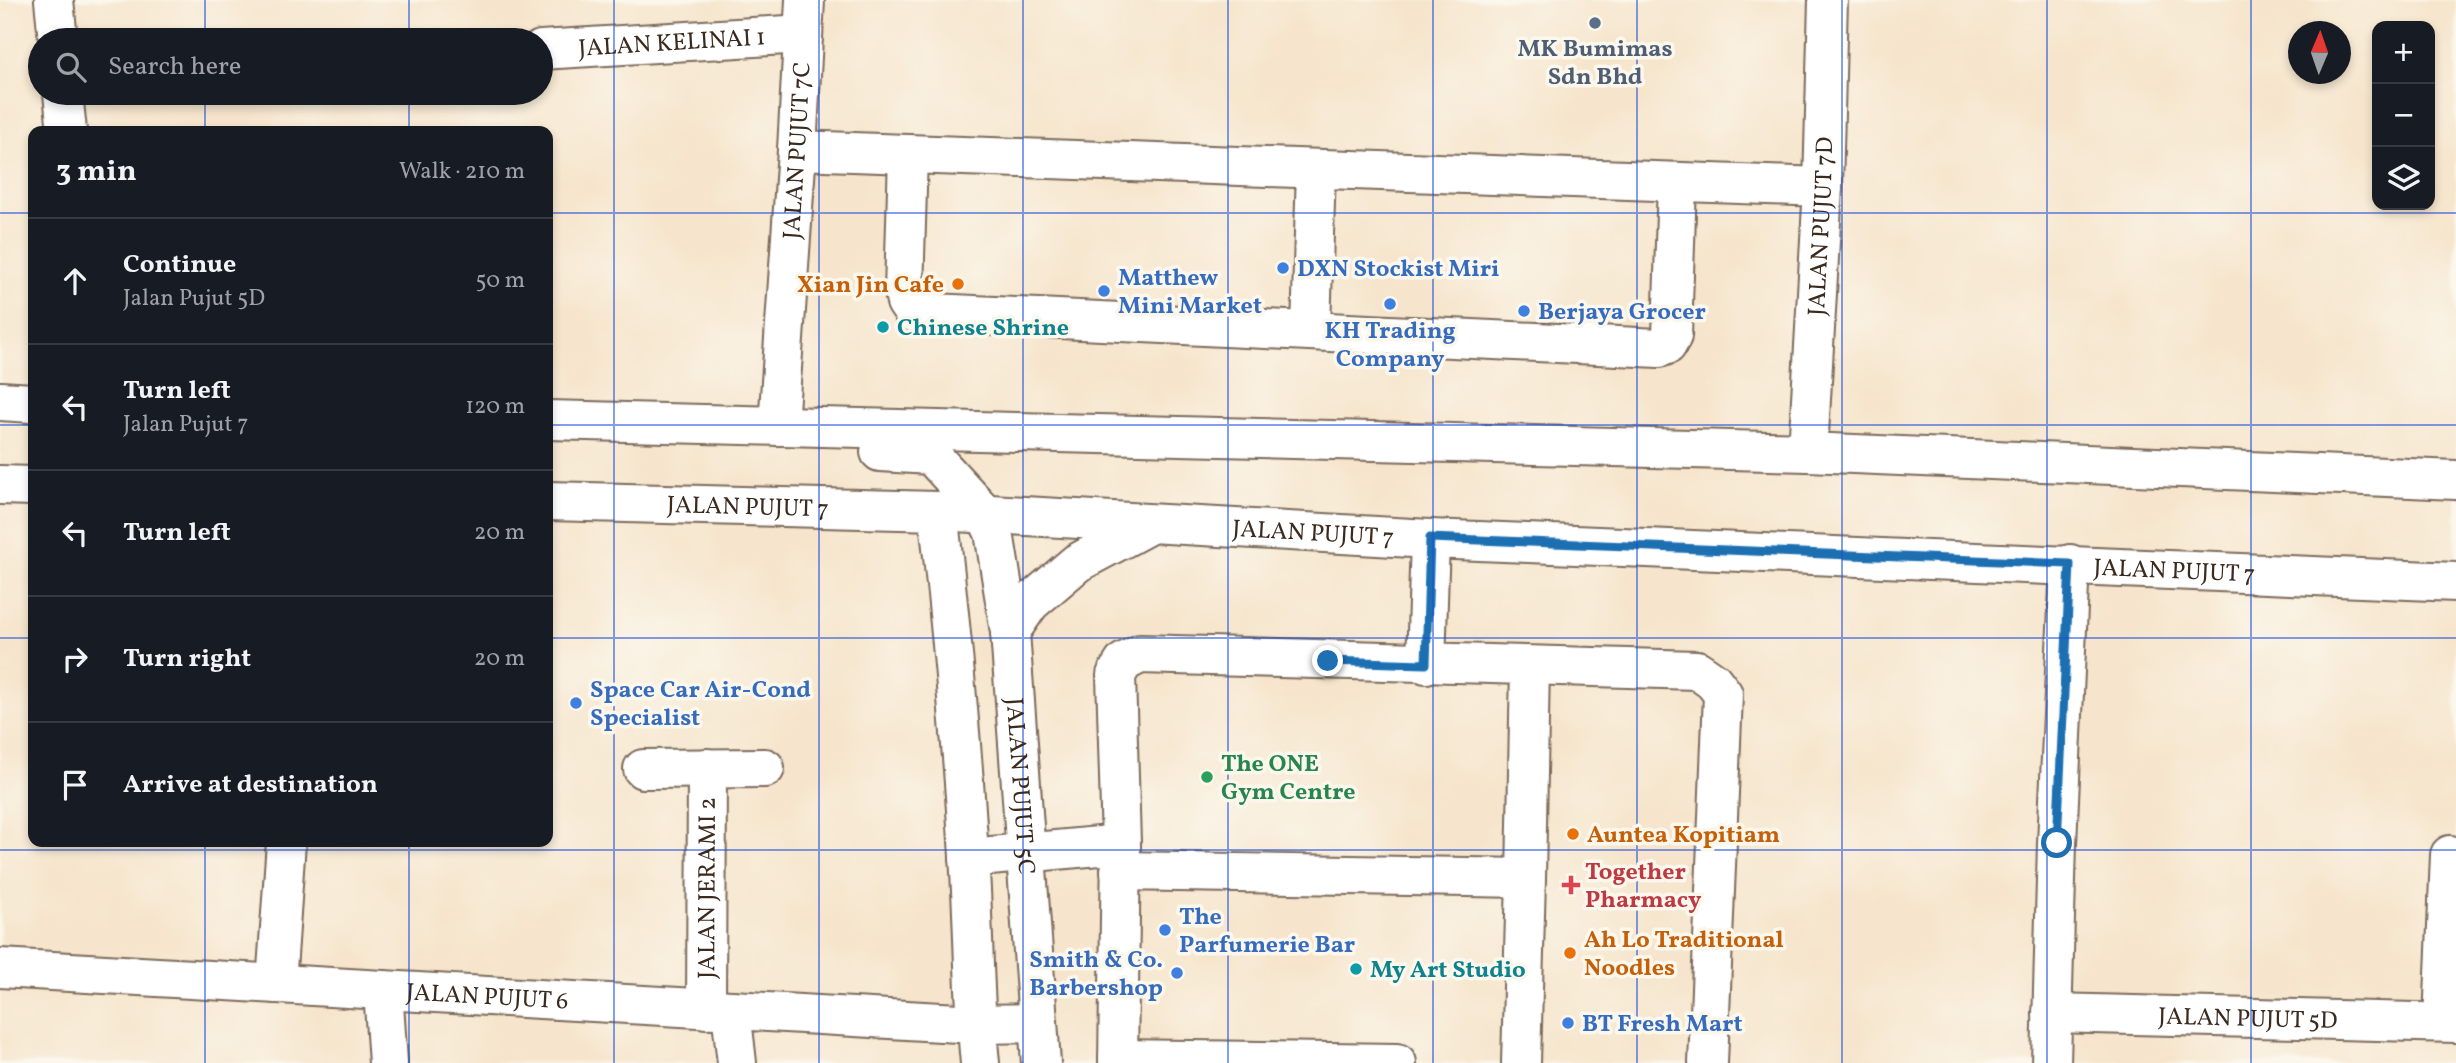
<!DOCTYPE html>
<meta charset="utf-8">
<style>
body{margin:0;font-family:Vollkorn,serif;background:#242831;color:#f1f3f6}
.controls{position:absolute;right:21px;top:21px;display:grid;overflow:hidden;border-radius:14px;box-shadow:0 4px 10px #0003}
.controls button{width:63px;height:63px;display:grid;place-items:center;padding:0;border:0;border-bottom:2px solid #363941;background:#171b24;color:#f1f3f6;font:35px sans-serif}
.compass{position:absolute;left:2288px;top:21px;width:63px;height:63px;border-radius:50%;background:#171b24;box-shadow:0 4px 10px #0003;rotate:2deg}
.stop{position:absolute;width:21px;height:21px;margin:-16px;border:5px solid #1f6fb2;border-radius:50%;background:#fff}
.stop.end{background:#1f6fb2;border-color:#fff;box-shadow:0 2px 7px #0008}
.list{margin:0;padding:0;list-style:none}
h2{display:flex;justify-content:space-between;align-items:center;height:91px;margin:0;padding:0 28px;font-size:30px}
h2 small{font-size:23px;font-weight:400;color:#9ea1a6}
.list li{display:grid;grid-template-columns:46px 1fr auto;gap:21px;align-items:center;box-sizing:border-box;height:126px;padding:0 28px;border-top:2px solid #363941}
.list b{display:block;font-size:26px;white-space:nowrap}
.list p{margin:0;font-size:23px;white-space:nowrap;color:#9ea1a6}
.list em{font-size:23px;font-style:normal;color:#9ea1a6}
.icon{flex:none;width:38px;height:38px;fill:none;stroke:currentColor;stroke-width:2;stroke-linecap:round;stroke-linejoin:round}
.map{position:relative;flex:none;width:2456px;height:1063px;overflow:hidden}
.search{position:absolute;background:#171b24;box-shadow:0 4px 10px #0003;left:28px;top:28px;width:525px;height:77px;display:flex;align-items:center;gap:18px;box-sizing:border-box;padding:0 24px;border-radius:38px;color:#9ea1a6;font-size:26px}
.panel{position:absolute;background:#171b24;box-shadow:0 4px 10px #0003;left:28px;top:126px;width:525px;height:721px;border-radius:14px}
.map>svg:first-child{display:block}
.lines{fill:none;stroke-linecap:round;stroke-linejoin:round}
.minor-casing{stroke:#7c6b5b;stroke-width:42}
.major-casing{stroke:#7c6b5b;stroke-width:42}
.minor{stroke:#fff;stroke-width:38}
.major{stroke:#fff;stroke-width:38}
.route{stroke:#1f6fb2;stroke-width:9}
.grid{fill:none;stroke:#1d4ed8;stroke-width:2;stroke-opacity:0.55}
.service-dot{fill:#5c6f8a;stroke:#fbf7ec;stroke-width:2.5}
.shop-dot{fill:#3f7fe0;stroke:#fbf7ec;stroke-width:2.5}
.food-dot{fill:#e8710a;stroke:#fbf7ec;stroke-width:2.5}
.culture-dot{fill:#0f9aa8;stroke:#fbf7ec;stroke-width:2.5}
.leisure-dot{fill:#2e9e5b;stroke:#fbf7ec;stroke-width:2.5}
.health-dot{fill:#e0444e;stroke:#fbf7ec;stroke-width:2.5}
.labels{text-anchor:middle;stroke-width:7;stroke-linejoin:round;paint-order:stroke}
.street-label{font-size:24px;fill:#3b2a1e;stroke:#fbf7ec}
.service-label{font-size:24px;font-weight:bold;fill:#4e5e75;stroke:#fbf7ec}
.shop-label{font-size:24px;font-weight:bold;fill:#366cbe;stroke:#fbf7ec;text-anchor:start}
.food-label{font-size:24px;font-weight:bold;fill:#c56008;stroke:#fbf7ec;text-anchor:start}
.culture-label{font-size:24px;font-weight:bold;fill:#0d838f;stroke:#fbf7ec;text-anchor:start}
.leisure-label{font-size:24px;font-weight:bold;fill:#27864d;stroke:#fbf7ec;text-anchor:start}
.health-label{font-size:24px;font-weight:bold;fill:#be3a42;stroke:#fbf7ec;text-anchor:start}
</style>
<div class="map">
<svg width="2456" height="1063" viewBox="0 0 2456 1063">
<rect width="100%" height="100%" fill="#fbf7ec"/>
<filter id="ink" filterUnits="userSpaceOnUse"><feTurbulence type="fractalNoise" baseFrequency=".0143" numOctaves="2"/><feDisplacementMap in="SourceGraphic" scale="14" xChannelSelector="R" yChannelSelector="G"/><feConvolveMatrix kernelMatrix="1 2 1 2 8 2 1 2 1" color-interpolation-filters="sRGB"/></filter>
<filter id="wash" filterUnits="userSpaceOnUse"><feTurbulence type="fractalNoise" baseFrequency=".00686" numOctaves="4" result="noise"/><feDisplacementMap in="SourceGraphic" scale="28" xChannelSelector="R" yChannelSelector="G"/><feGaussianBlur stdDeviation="1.57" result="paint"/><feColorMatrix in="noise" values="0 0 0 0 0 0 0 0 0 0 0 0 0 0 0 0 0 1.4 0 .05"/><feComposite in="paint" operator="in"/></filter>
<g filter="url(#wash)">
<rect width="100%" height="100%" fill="#f6e5cc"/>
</g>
<g filter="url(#ink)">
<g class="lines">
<defs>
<g id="minor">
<path d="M54,0L58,40"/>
<path id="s1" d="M541,50L803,34"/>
<path d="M63,93L67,131"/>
<path d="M797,150L1823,187"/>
<path d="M908,154L904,292L906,302L913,312L1659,348L1667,345L1672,336L1677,182"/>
<path d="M1311,330L1316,170"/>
<path id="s2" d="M778,426L797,150L805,0"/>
<path id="s3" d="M1808,452L1823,187L1828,0"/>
<path d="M938,511C951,626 962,741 969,856C974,925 973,994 980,1063"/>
<path id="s4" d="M985,514L994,532L1010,632L1041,1063"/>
<path d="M1426,664L1430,539"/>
<path d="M643,769L765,768"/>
<path d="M969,858L1121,844"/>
<path d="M1120,871L1526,878L1530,666"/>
<path id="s5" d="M0,968L976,1024L1038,1023"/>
<path d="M276,984L286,842"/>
<path d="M383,990L388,1063"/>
<path id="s6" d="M706,1009L707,768"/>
<path d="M731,1010L737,1063"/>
<path id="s7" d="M2052,1013L2456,1023"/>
<path d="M2443,1022L2450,855"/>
<path d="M1118,1059L1397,1063"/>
<path d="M1118,1063L1121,844L1116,675L1124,662L1140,654L1697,670L1713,681L1723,694L1708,1063"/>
<path d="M1521,1063L1526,878"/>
<path d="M2051,1063L2057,843L2070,564"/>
</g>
<g id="major">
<path d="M0,401L33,403"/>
<path d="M548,420L1808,452L2456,480"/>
<path d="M880,452L931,455L985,514"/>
<path d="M0,485L33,486"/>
<path id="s8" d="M548,501L938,511L1430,539L2456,582"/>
<path d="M1010,632L1030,603L1077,563L1150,524"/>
</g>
</defs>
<use href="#minor" class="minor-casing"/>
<use href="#major" class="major-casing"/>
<use href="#minor" class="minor"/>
<use href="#major" class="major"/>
</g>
</g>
<g class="lines" filter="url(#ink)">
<path class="route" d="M1328,661L1426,664L1430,538L2070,564L2057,843"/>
</g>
<path class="grid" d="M205,0V40M409,0V40M614,0V1063M819,0V1063M1023,0V1063M1228,0V1063M1433,0V1063M1637,0V1063M1842,0V1063M2047,0V1063M2251,0V1063M205,93V131M409,93V131M0,213H33M548,213H2456M0,425H33M548,425H2456M0,638H33M548,638H2456M205,842V1063M409,842V1063M0,850H2456"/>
<circle class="service-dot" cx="1595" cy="23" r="7"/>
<g class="shop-dot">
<circle cx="1283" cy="268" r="7"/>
<circle cx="1104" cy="291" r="7"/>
<circle cx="1390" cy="304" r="7"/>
<circle cx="1524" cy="311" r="7"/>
<circle cx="576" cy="703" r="7"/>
<circle cx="1165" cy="930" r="7"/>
<circle cx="1177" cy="973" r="7"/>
<circle cx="1568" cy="1023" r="7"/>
</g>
<g class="food-dot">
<circle cx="958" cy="284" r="7"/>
<circle cx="1573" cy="834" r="7"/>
<circle cx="1570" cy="953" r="7"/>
</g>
<g class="culture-dot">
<circle cx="883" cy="327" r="7"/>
<circle cx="1356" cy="969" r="7"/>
</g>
<circle class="leisure-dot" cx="1207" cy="777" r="7"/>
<path class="health-dot" d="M1567.5 874.5h7v7h7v7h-7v7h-7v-7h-7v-7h7z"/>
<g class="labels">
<g class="street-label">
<text dy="8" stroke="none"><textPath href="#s1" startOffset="131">JALAN KELINAI 1</textPath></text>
<text dy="8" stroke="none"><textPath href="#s2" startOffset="276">JALAN PUJUT 7C</textPath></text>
<text dy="8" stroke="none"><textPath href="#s3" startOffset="226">JALAN PUJUT 7D</textPath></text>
<text dy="8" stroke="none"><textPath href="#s8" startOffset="200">JALAN PUJUT 7</textPath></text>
<text dy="8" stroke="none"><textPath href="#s8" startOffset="766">JALAN PUJUT 7</textPath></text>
<text dy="8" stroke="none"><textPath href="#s8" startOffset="1628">JALAN PUJUT 7</textPath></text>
<text dy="8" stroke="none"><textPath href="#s4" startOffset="276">JALAN PUJUT 5C</textPath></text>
<text dy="8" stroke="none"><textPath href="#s6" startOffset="121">JALAN JERAMI 2</textPath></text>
<text dy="8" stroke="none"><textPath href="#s5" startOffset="488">JALAN PUJUT 6</textPath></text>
<text dy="8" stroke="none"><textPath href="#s7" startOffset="196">JALAN PUJUT 5D</textPath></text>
</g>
<g class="service-label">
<text x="1595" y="56">MK Bumimas<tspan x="1595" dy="28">Sdn Bhd</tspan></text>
</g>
<g class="shop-label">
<text x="1297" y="276">DXN Stockist Miri</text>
<text x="1118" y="285">Matthew<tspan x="1118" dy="28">Mini Market</tspan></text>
<text x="1538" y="319">Berjaya Grocer</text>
<text x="1390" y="338" text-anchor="middle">KH Trading<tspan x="1390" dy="28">Company</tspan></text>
<text x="590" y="697">Space Car Air-Cond<tspan x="590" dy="28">Specialist</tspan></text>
<text x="1179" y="924">The<tspan x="1179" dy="28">Parfumerie Bar</tspan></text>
<text x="1163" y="967" text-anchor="end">Smith &amp; Co.<tspan x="1163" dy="28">Barbershop</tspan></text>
<text x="1582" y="1031">BT Fresh Mart</text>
</g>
<g class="food-label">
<text x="944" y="292" text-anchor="end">Xian Jin Cafe</text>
<text x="1587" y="842">Auntea Kopitiam</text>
<text x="1584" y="947">Ah Lo Traditional<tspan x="1584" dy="28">Noodles</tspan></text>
</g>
<g class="culture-label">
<text x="897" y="335">Chinese Shrine</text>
<text x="1370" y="977">My Art Studio</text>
</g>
<g class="leisure-label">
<text x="1221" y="771">The ONE<tspan x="1221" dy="28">Gym Centre</tspan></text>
</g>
<g class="health-label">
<text x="1585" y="879">Together<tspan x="1585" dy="28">Pharmacy</tspan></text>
</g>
</g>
</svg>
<div class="controls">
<button>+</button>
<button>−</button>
<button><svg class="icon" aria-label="layers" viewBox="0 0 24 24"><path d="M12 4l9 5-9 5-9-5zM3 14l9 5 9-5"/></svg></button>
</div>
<svg class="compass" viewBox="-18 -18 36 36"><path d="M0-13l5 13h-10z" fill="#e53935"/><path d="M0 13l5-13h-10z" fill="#9ea1a6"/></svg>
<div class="stop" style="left:2057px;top:843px"></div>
<div class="stop end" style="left:1328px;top:661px"></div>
<div class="search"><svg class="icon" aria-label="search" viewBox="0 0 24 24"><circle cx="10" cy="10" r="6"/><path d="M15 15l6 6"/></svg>Search here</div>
<section class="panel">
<h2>3 min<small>Walk · 210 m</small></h2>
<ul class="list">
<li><svg class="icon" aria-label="ahead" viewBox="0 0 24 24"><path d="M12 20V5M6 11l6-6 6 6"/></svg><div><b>Continue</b><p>Jalan Pujut 5D</p></div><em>50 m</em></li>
<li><svg class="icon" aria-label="left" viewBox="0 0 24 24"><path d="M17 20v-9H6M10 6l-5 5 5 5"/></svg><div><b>Turn left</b><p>Jalan Pujut 7</p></div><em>120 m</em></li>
<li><svg class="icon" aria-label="left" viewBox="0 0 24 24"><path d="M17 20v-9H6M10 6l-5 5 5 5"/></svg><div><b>Turn left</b></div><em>20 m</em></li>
<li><svg class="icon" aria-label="right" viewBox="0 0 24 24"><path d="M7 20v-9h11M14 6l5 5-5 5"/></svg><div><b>Turn right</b></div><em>20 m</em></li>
<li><svg class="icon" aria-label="arrive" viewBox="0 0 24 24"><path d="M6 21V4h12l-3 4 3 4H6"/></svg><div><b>Arrive at destination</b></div></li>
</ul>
</section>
</div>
